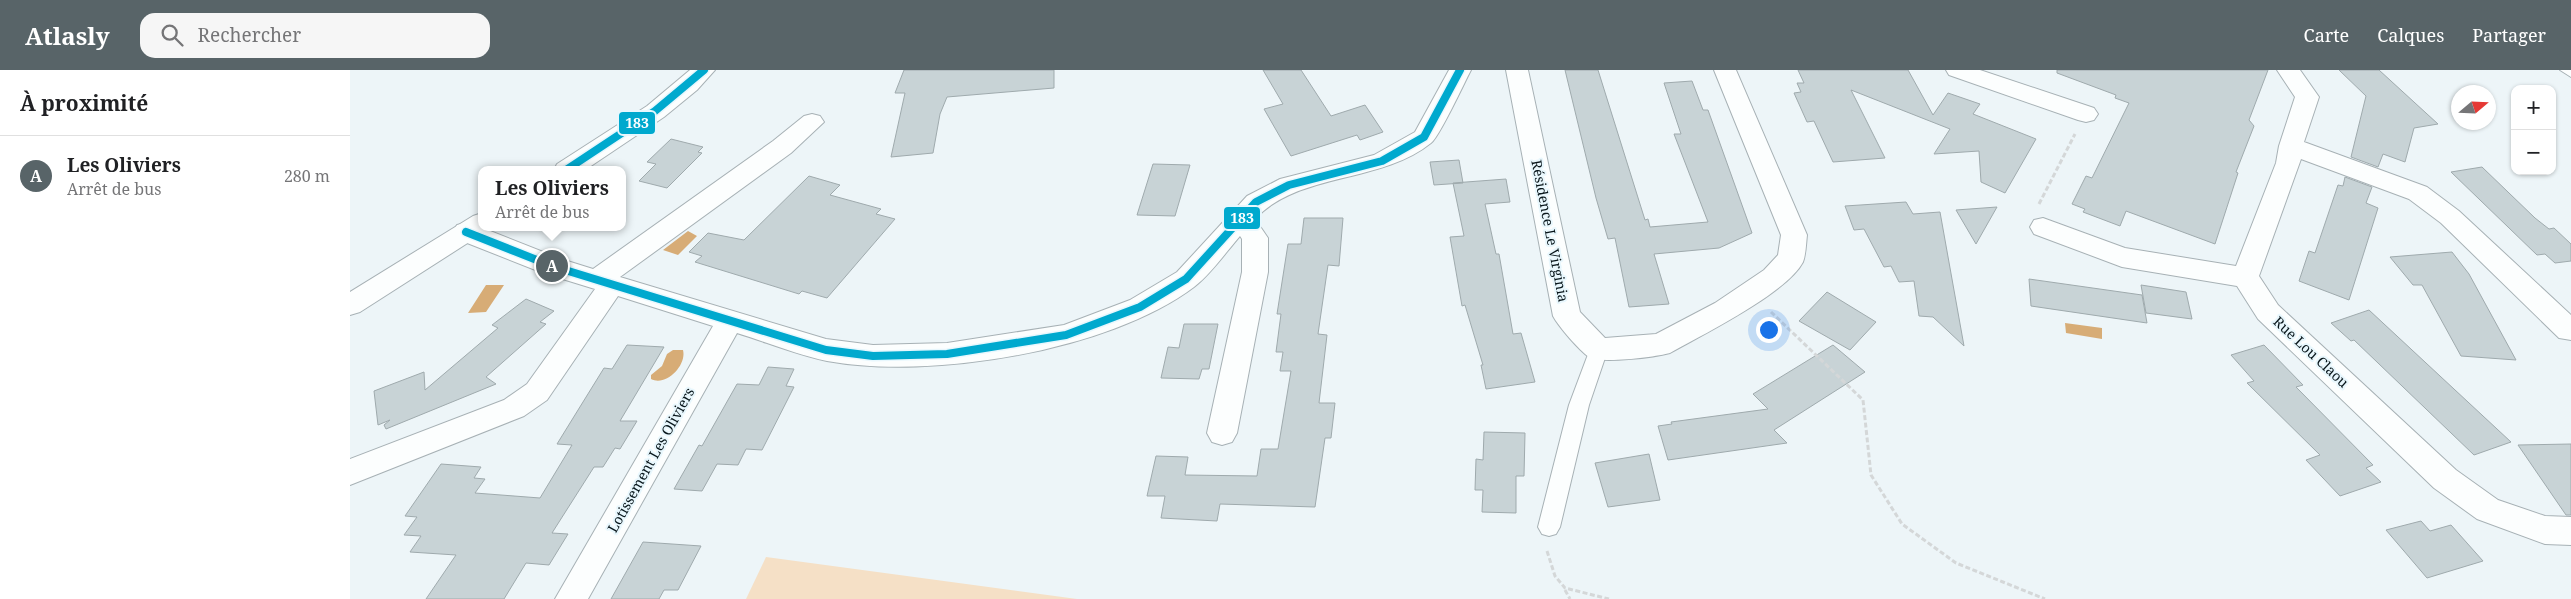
<!DOCTYPE html>
<html lang="fr">
<meta charset="utf-8">
<style>
body{margin:0;font-family:"Noto Serif",serif;background:#f6f6f6;color:#202124}
.controls{position:absolute;right:15px;top:15px;display:grid;overflow:hidden;border-radius:10px;box-shadow:0 1px 4px #0004}
.controls button{width:45px;height:45px;display:grid;place-items:center;padding:0;border:0;border-bottom:1px solid #e0e0e0;background:#fff;color:#202124;font:25px sans-serif}
.compass{position:absolute;left:2101px;top:15px;width:45px;height:45px;border-radius:50%;background:#fff;box-shadow:0 1px 4px #0004;rotate:71deg}
.you{position:absolute;left:1418px;top:259px;width:18px;height:18px;margin:-12px;border:4px solid #fff;border-radius:50%;background:#1a73e8;box-shadow:0 0 0 8px #1a73e833}
.badge{display:grid;place-items:center;width:32px;height:32px;border-radius:50%;background:#586468;color:#fff;font-size:16px;font-weight:700}
.pin{position:absolute;translate:-50% -50%;border:2px solid #fff;box-shadow:0 1px 5px #0006}
.popup{position:absolute;left:128px;top:96px;width:148px;height:65px;box-sizing:border-box;display:grid;place-content:center;border-radius:10px;background:#fff;filter:drop-shadow(0 1px 4px #0005);font-size:16px;white-space:nowrap;color:#757577}
.popup b{font-size:19px;color:#202124}
.popup::after{content:'';position:absolute;left:50%;top:100%;margin-left:-10px;border:10px solid transparent;border-top-color:#fff}
.list{margin:0;padding:0;list-style:none}
h2{display:flex;justify-content:space-between;align-items:center;height:65px;margin:0;padding:0 20px;font-size:21px}
h2 small{font-size:16px;font-weight:400;color:#757577}
.list li{display:grid;grid-template-columns:32px 1fr auto;gap:15px;align-items:center;box-sizing:border-box;height:80px;padding:0 20px;border-top:1px solid #e0e0e0}
.list b{display:block;font-size:19px;white-space:nowrap}
.list p{margin:0;font-size:16px;white-space:nowrap;color:#757577}
.list em{font-size:16px;font-style:normal;color:#757577}
.icon{flex:none;width:28px;height:28px;fill:none;stroke:currentColor;stroke-width:2;stroke-linecap:round;stroke-linejoin:round}
.map{position:relative;flex:none;width:2221px;height:529px;overflow:hidden}
header{display:flex;align-items:center;gap:30px;box-sizing:border-box;height:70px;padding:0 25px;background:#586468;color:#fff}
header strong{font-size:24px}
nav{display:flex;gap:28px;margin-inline-start:auto;font-size:18px}
.search{width:350px;height:45px;background:#f6f6f6;display:flex;align-items:center;gap:12px;box-sizing:border-box;padding:0 18px;border-radius:15px;color:#757577;font-size:19px}
main{display:flex}
aside{flex:1;background:#fff}
.map>svg:first-child{display:block}
.green{fill:#f5e0c6}
.water{fill:#d7ac76}
.building{fill:#c8d3d6;stroke:#9faaad}
.lines{fill:none;stroke-linecap:round;stroke-linejoin:round}
.lane-casing{stroke:#a7b1b5;stroke-width:2}
.street-casing{stroke:#a7b1b5;stroke-width:2}
.secondary-casing{stroke:#a7b1b5;stroke-width:2}
.path{stroke:#d4d7d8;stroke-width:3;stroke-dasharray:5 2.5;stroke-linecap:butt}
.lane{fill:#fcfefe;fill-rule:evenodd}
.street{fill:#fcfefe;fill-rule:evenodd}
.secondary{fill:#fcfefe;fill-rule:evenodd}
.bus-1-casing{stroke:#e8f7fd;stroke-width:11}
.bus-1{stroke:#00a9ce;stroke-width:8}
.labels{text-anchor:middle;stroke-width:4;stroke-linejoin:round;paint-order:stroke}
.street-label{font-size:14px;fill:#08161b;stroke:#e8f7fd}
.line-badge{stroke:#e8f7fd;stroke-width:2}
.badge-label{font-size:14px;text-anchor:middle;font-weight:bold;fill:#fff}
</style>
<header>
<strong>Atlasly</strong>
<div class="search"><svg class="icon" aria-label="search" viewBox="0 0 24 24"><circle cx="10" cy="10" r="6"/><path d="M15 15l6 6"/></svg>Rechercher</div>
<nav><a>Carte</a><a>Calques</a><a>Partager</a></nav>
</header>
<main>
<aside>
<h2>À proximité<small></small></h2>
<ul class="list">
<li><span class="badge">A</span><div><b>Les Oliviers</b><p>Arrêt de bus</p></div><em>280 m</em></li>
</ul>
</aside>
<div class="map">
<svg width="2221" height="529" viewBox="0 0 2221 529">
<rect width="100%" height="100%" fill="#edf5f8"/>
<path class="green" d="M416,487L727,529H396Z"/>
<path class="water" d="M338,161L347,166L328,185L313,180Z
M136,215H154L136,242L118,243Z
M1715,253L1752,258V269L1716,263Z
M323,280H333C337,295 316,317 301,309V305L312,296L317,284Z"/>
<path class="building" d="M554,0H704V18L597,27L590,44L583,83L541,87L555,23H545Z
M913,0H951L981,46L1015,35L1033,62L1010,70L1007,65L941,86L914,39L933,34Z
M1215,0H1248L1295,150L1298,149L1300,157L1358,152L1324,64H1331L1314,13L1342,11L1353,40H1358L1402,163L1369,178L1304,184L1319,234L1279,237L1265,168L1258,169L1246,128Z
M1448,0H1558L1583,45L1598,23L1630,34L1623,44L1686,69L1655,123L1631,112L1629,81L1584,84L1600,59L1501,20L1535,88L1483,92L1464,51L1457,52L1444,23L1451,22L1447,13H1454Z
M1707,0H1918L1899,50L1904,56L1886,102L1888,103L1865,174L1776,141L1770,156L1733,142L1735,139L1722,134L1736,106L1742,108L1779,33L1765,28L1766,25L1707,3Z
M1989,0H2029L2088,54L2064,58L2055,92L2033,84L2028,97L2001,87L2016,26Z
M321,69L353,77L348,82L352,83L317,118L289,111L306,94L297,92Z
M1109,90L1113,113L1084,115L1080,92Z
M803,94L840,95L825,146L787,145Z
M2132,97L2185,148L2199,159L2204,158L2221,174V191L2205,193L2195,184L2187,185L2101,102Z
M459,106L490,115L480,125L531,139L526,144L545,149L477,228L452,221L449,224L345,192L352,186L339,182L358,163L394,170Z
M1995,107L2022,117L2016,133L2028,138L1999,230L1949,211L1959,181L1965,183L1988,115L1993,116Z
M1156,109L1160,132L1135,134L1146,184H1149L1163,264L1171,263L1185,312L1136,319L1131,295H1133L1115,235L1112,236L1100,167L1114,166L1103,113Z
M1556,132L1563,144L1590,142L1614,276L1583,247L1569,246L1564,211L1549,212L1541,196L1534,197L1514,159L1504,160L1495,136Z
M1647,137L1626,174L1606,140Z
M954,148H993L989,196L978,195L968,264L977,265L969,333H985L981,368H975L965,437L870,434L867,451L811,448L815,426H797L806,386L838,387L835,405L907,406L911,379H928L941,301H930L933,282H926L931,244H927L938,174H951Z
M2102,182L2119,204L2166,290L2111,286L2072,215H2063L2040,187Z
M1679,209L1792,225L1797,253L1681,236Z
M1791,215L1836,222L1842,249L1796,243Z
M1477,222L1526,252L1500,280L1449,251Z
M176,229L204,241L190,252L196,254L136,307L146,314L36,359L34,355L40,350L28,355L24,321L74,302L75,320L148,258L142,255Z
M2019,240L2161,372L2124,385L2004,270L2001,271L1981,253Z
M834,254H868L859,299H852L849,309L811,308L818,277L829,278Z
M277,275L314,277L270,351H287L270,379L265,378L253,397H244L202,463L218,464L199,495L176,493L154,529H76L106,485L60,482L71,466L54,465L67,447L55,446L91,394L131,397L124,408L135,409L125,423L190,428L222,375L207,374L254,298L262,299Z
M1483,275L1515,302L1424,360L1437,373L1318,390L1308,356L1322,354L1321,352L1418,339L1403,324Z
M1914,275L1953,315L1946,317L2023,395L2016,398L2031,412L1990,426L1956,390L1970,385L1897,313L1904,311L1881,285Z
M418,297L444,299L436,316L444,317L412,380L396,379L388,395L367,394L352,421L324,419L349,375L352,376L387,314L409,315Z
M1134,362L1175,363L1174,406H1166V443L1132,442L1133,420H1125L1126,389L1133,390Z
M2221,374V445H2216L2168,375Z
M1299,384L1310,430L1258,437L1245,393Z
M2071,451L2080,461L2101,455L2133,491L2077,508L2036,460Z
M293,472L351,476L328,520H314L309,529H261Z"/>
<g class="lines">
<defs>
<path id="lane" d="M2210,0H2221V7Z
M1249,272L1256,274L1258,279L1239,335L1210,457L1206,464L1199,466L1192,464L1188,457L1219,335L1240,279L1242,274Z"/>
<path id="street" d="M1099,0H1121C1114,13 1090,66 1081,73C1030,114 948,102 905,149L918,168V202L887,363L882,372L872,375L862,372L857,363L892,202V169L890,166C876,182 861,204 844,217C759,281 581,310 477,291C447,285 416,272 387,263L238,529H205L363,256L268,226L197,330L174,346L0,415V389L154,330L177,314L245,219L193,203L107,169L103,162L107,155L116,153L125,155L211,189L243,199L423,71L454,46L462,44L470,46L474,52L441,83L270,207L476,269L523,275L597,273L714,255L780,230L827,202L897,126L930,109L1024,85L1065,62Z
M1156,0H1178L1230,242L1255,268L1306,264L1365,233L1414,200L1428,185L1431,165L1364,0H1386L1457,165C1456,173 1456,184 1453,192C1437,223 1352,265 1320,283C1306,287 1251,294 1239,287C1229,280 1209,257 1203,246Z
M1596,0H1630L1744,38L1748,44L1744,50L1736,52L1728,50L1599,5Z
M1927,0H1950L1969,27L1954,72L2077,117L2109,141L2221,245V270L2209,268L2091,153L2059,129L1951,89L1909,206L1928,235L2106,400L2148,430L2195,446L2221,447V475L2195,474L2127,449L2084,418L1908,249L1887,216L1772,197L1684,164L1680,157L1684,150L1693,148L1775,178L1886,196L1926,93L1929,76L1945,27Z"/>
<path id="secondary" d="M340,0H365L347,20L314,47L235,100H204L207,94L297,36Z
M132,143V157L141,158L10,242L0,245V222L123,146Z"/>
</defs>
<use href="#lane" class="lane-casing"/>
<use href="#street" class="street-casing"/>
<use href="#secondary" class="secondary-casing"/>
<path class="path" d="M1689,134L1725,64
M1421,242L1513,330L1521,405L1552,454L1606,493L1695,529
M1197,481L1205,506L1215,518L1259,529
M1215,520L1220,529"/>
<use href="#lane" class="lane"/>
<use href="#street" class="street"/>
<use href="#secondary" class="secondary"/>
<defs>
<path id="bus-1" d="M216,100L305,41L354,0
M116,162L202,196L476,280L523,286L597,284L716,265L790,237L836,209L906,132L939,115L1032,91L1074,67L1110,0"/>
</defs>
<use href="#bus-1" class="bus-1-casing"/>
<use href="#bus-1" class="bus-1"/>
</g>
<g class="labels">
<g class="street-label">
<text transform="translate(1200 161) rotate(79)" y="5">Résidence Le Virginia</text>
<text transform="translate(1961 282) rotate(43)" y="5">Rue Lou Claou</text>
<text transform="translate(301 390) rotate(-61)" y="5">Lotissement Les Oliviers</text>
</g>
</g>
<g class="line-badge">
<rect x="268" y="41" width="38" height="24" rx="5" fill="#00a9ce"/>
<rect x="873" y="136" width="38" height="24" rx="5" fill="#00a9ce"/>
</g>
<g class="badge-label">
<text x="287" y="58">183</text>
<text x="892" y="153">183</text>
</g>
</svg>
<div class="controls">
<button>+</button>
<button>−</button>
</div>
<svg class="compass" viewBox="-18 -18 36 36"><path d="M0-13l5 13h-10z" fill="#e53935"/><path d="M0 13l5-13h-10z" fill="#757577"/></svg>
<div class="you"></div>
<div class="pin badge" style="left:202px;top:196px">A</div>
<div class="popup"><b>Les Oliviers</b>Arrêt de bus</div>
</div>
</main>
